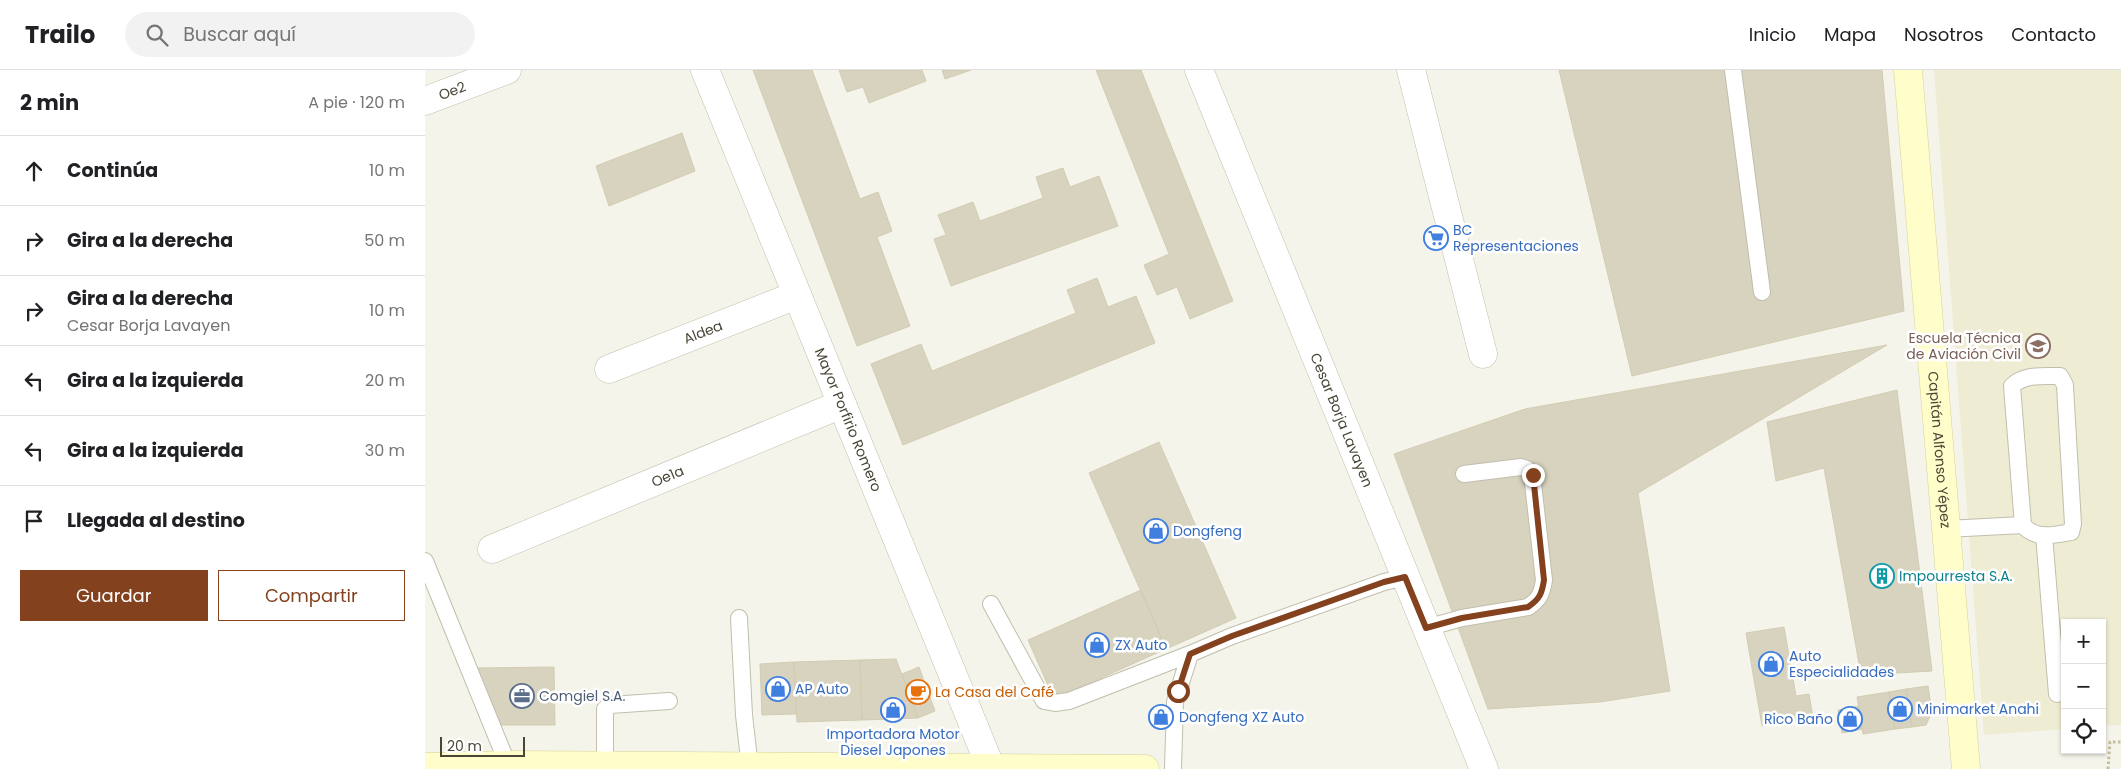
<!DOCTYPE html>
<html lang="es">
<meta charset="utf-8">
<style>
body{margin:0;font-family:Poppins,sans-serif;background:#f2f2f2;color:#202124}
.controls{position:absolute;right:15px;bottom:15px;display:grid;overflow:hidden;border-radius:0px;box-shadow:0 1px 4px #0004}
.controls button{width:45px;height:45px;display:grid;place-items:center;padding:0;border:0;border-bottom:1px solid #e0e0e0;background:#fff;color:#202124;font:25px sans-serif}
.scale{position:absolute;left:15px;bottom:12px;width:85px;box-sizing:border-box;padding-left:5px;border:2px solid #4a4637;border-top:0;font-size:14px;line-height:18px;white-space:nowrap;color:#4a4637;-webkit-text-stroke:4px #fff;paint-order:stroke}
.stop{position:absolute;width:15px;height:15px;margin:-11px;border:4px solid #84411e;border-radius:50%;background:#fff}
.stop.end{background:#84411e;border-color:#fff;box-shadow:0 1px 5px #0008}
.list{margin:0;padding:0;list-style:none}
h2{display:flex;justify-content:space-between;align-items:center;height:65px;margin:0;padding:0 20px;font-size:21px}
h2 small{font-size:16px;font-weight:400;color:#757577}
.list li{display:grid;grid-template-columns:32px 1fr auto;gap:15px;align-items:center;box-sizing:border-box;height:70px;padding:0 20px;border-top:1px solid #e0e0e0}
.list b{display:block;font-size:19px;white-space:nowrap}
.list p{margin:0;font-size:16px;white-space:nowrap;color:#757577}
.list em{font-size:16px;font-style:normal;color:#757577}
.actions{display:flex;gap:10px;padding:15px 20px}
.actions a{flex:1;padding:11px 0;border:1px solid #84411e;border-radius:0px;text-align:center;font-size:18px;color:#84411e}
.actions .main{background:#84411e;color:#fff}
.icon{flex:none;width:28px;height:28px;fill:none;stroke:currentColor;stroke-width:2;stroke-linecap:round;stroke-linejoin:round}
.map{position:relative;flex:none;width:1696px;height:699px;overflow:hidden}
header{display:flex;align-items:center;gap:30px;box-sizing:border-box;height:70px;padding:0 25px;background:#fff;border-bottom:1px solid #e0e0e0}
header strong{font-size:24px}
nav{display:flex;gap:28px;margin-inline-start:auto;font-size:18px}
.search{width:350px;height:45px;background:#f2f2f2;display:flex;align-items:center;gap:12px;box-sizing:border-box;padding:0 18px;border-radius:28px;color:#757577;font-size:19px}
main{display:flex}
aside{flex:1;background:#fff}
.map>svg:first-child{display:block}
.education{fill:#efecd4}
.building{fill:#d8d3bf;stroke:#d3ccb2}
.lines{fill:none;stroke-linecap:round;stroke-linejoin:round}
.service-casing{stroke:#c1beac;stroke-width:18}
.minor-casing{stroke:#c1beac;stroke-width:29}
.secondary-casing{stroke:#d7d299;stroke-width:29}
.path{stroke:#c4be9d;stroke-width:3;stroke-dasharray:2.5 2.5;stroke-linecap:butt}
.service{stroke:#fff;stroke-width:16}
.minor{stroke:#fff;stroke-width:28}
.secondary{stroke:#fffdca;stroke-width:28}
.route{stroke:#84411e;stroke-width:6}
.labels{text-anchor:middle;stroke-width:5;stroke-linejoin:round;paint-order:stroke}
.street-label{font-size:14px;fill:#4a4637;stroke:#fff}
.shop-label{font-size:14px;fill:#366cbe;stroke:#fff;text-anchor:start}
.education-label{font-size:14px;fill:#785e54;stroke:#fff;text-anchor:end}
.culture-label{font-size:14px;fill:#0d838f;stroke:#fff;text-anchor:start}
.food-label{font-size:14px;fill:#c56008;stroke:#fff;text-anchor:start}
.service-label{font-size:14px;fill:#4e5e75;stroke:#fff;text-anchor:start}
</style>
<header>
<strong>Trailo</strong>
<div class="search"><svg class="icon" aria-label="search" viewBox="0 0 24 24"><circle cx="10" cy="10" r="6"/><path d="M15 15l6 6"/></svg>Buscar aquí</div>
<nav><a>Inicio</a><a>Mapa</a><a>Nosotros</a><a>Contacto</a></nav>
</header>
<main>
<aside>
<h2>2 min<small>A pie · 120 m</small></h2>
<ul class="list">
<li><svg class="icon" aria-label="ahead" viewBox="0 0 24 24"><path d="M12 20V5M6 11l6-6 6 6"/></svg><div><b>Continúa</b></div><em>10 m</em></li>
<li><svg class="icon" aria-label="right" viewBox="0 0 24 24"><path d="M7 20v-9h11M14 6l5 5-5 5"/></svg><div><b>Gira a la derecha</b></div><em>50 m</em></li>
<li><svg class="icon" aria-label="right" viewBox="0 0 24 24"><path d="M7 20v-9h11M14 6l5 5-5 5"/></svg><div><b>Gira a la derecha</b><p>Cesar Borja Lavayen</p></div><em>10 m</em></li>
<li><svg class="icon" aria-label="left" viewBox="0 0 24 24"><path d="M17 20v-9H6M10 6l-5 5 5 5"/></svg><div><b>Gira a la izquierda</b></div><em>20 m</em></li>
<li><svg class="icon" aria-label="left" viewBox="0 0 24 24"><path d="M17 20v-9H6M10 6l-5 5 5 5"/></svg><div><b>Gira a la izquierda</b></div><em>30 m</em></li>
<li><svg class="icon" aria-label="arrive" viewBox="0 0 24 24"><path d="M6 21V4h12l-3 4 3 4H6"/></svg><div><b>Llegada al destino</b></div></li>
</ul>
<div class="actions"><a class="main">Guardar</a><a>Compartir</a></div>
</aside>
<div class="map">
<svg width="1696" height="699" viewBox="0 0 1696 699">
<rect width="100%" height="100%" fill="#f5f4ea"/>
<path class="education" d="M1509,0H1696V655L1677,656V553H1640V659L1559,665Z"/>
<path class="building" d="M328,0H387L435,129L453,122L467,161L452,167L485,256L432,276Z
M414,0H497L501,11L444,33L438,17L422,22Z
M517,0H546L520,9Z
M671,0H716L808,231L765,249L752,217L732,225L719,195L744,184Z
M1134,0H1457L1479,241L1207,306Z
M257,63L270,101L184,136L171,96Z
M638,98L645,117L674,106L693,156L526,216L509,169L521,165L513,145L548,132L555,151L618,128L611,107Z
M672,208L683,237L711,226L730,273L478,375L446,294L496,274L507,301L651,243L642,220Z
M1462,275L1213,423L1245,621L1175,632L1063,639L969,384L1100,339Z
M1472,320L1507,601L1436,605L1399,398L1351,411L1342,352Z
M734,372L811,548L741,579L664,403Z
M716,520L741,579L629,629L603,570Z
M1359,557L1371,626L1384,624L1388,648L1337,656L1321,563Z
M471,589L493,648L437,650L435,590Z
M435,590L437,650L372,652L369,592Z
M369,592L371,644L337,645L335,594Z
M129,597L130,655H75L52,598Z
M494,597L510,641L493,648L477,604Z
M1503,616L1507,642L1501,655L1487,657L1481,619Z
M1481,619L1487,657L1470,659L1464,622Z
M1464,622L1470,659L1438,664L1432,627Z
M1434,636L1437,659L1417,663L1413,640Z"/>
<g class="lines">
<defs>
<path id="service" d="M1308,0L1337,222
M1521,459L1598,455L1587,316C1599,304 1618,306 1635,306L1640,315L1641,334L1648,454L1646,462C1629,465 1610,470 1598,455
M1619,465L1632,624
M0,491L83,695
M566,534L619,631L630,633L644,631L765,584
M314,548L319,645L325,698
M1001,558L1037,548L1103,537C1115,529 1117,523 1119,510L1107,405L1102,399L1096,397L1039,404
M180,697V639L185,635L244,631
M748,699L750,632L765,584L807,566L959,512L980,507"/>
<g id="minor">
<path id="s1" d="M280,0L566,698"/>
<path id="s2" d="M774,0L1059,699"/>
<path d="M986,0L1058,284"/>
<path id="s3" d="M0,31L82,0"/>
<path id="s4" d="M184,299L372,225"/>
<path id="s5" d="M67,479L417,334"/>
</g>
<g id="secondary">
<path id="s6" d="M1483,0L1541,699"/>
<path d="M0,697L83,695L720,699"/>
</g>
</defs>
<use href="#service" class="service-casing"/>
<use href="#minor" class="minor-casing"/>
<use href="#secondary" class="secondary-casing"/>
<path class="path" d="M1683,699L1685,672H1696"/>
<use href="#service" class="service"/>
<use href="#minor" class="minor"/>
<use href="#secondary" class="secondary"/>
</g>
<g class="lines">
<path class="route" d="M753,621L765,584L807,566L959,512L980,507L1001,558L1037,548L1103,537C1115,529 1117,523 1119,510L1108,405"/>
</g>
<defs>
<symbol id="supermarket-ring" viewBox="-11 -11 22 22"><circle r="9.5" fill="#fff" stroke="#3f7fe0" stroke-width="1.5"/><path d="M-6-5.5h2.5l.6 2H6L4.5 2H-2.5L-4.4-4H-6ZM-1.5 3.2a1.3 1.3 0 1 0 .1 0ZM3 3.2a1.3 1.3 0 1 0 .1 0Z" fill="#3f7fe0"/></symbol>
<symbol id="university-ring" viewBox="-11 -11 22 22"><circle r="9.5" fill="#fff" stroke="#8d6e63" stroke-width="1.5"/><path d="M0-5L7-2L0 1L-7-2ZM-4 1L0 2.5L4 1V4Q0 6-4 4Z" fill="#8d6e63"/></symbol>
<symbol id="shop-ring" viewBox="-11 -11 22 22"><circle r="9.5" fill="#fff" stroke="#3f7fe0" stroke-width="1.5"/><path d="M-5-2.5h2.3a2.7 3.5 0 0 1 5.4 0H5L5.5 6h-11ZM-1.5-2.5h3a1.5 2.3 0 0 0-3 0Z" fill="#3f7fe0"/></symbol>
<symbol id="building-ring" viewBox="-11 -11 22 22"><circle r="9.5" fill="#fff" stroke="#0f9aa8" stroke-width="1.5"/><path d="M-4-6H4V6H1V3H-1V6H-4ZM-2.5-4.3h1.7v1.8h-1.7ZM.8-4.3h1.7v1.8H.8ZM-2.5-1h1.7V.8h-1.7ZM.8-1h1.7V.8H.8Z" fill="#0f9aa8"/></symbol>
<symbol id="cafe-ring" viewBox="-11 -11 22 22"><circle r="9.5" fill="#fff" stroke="#e8710a" stroke-width="1.5"/><path d="M-5.5-4.5H6V0H3Q3 3.5 0 3.5H-2.5Q-5.5 3.5-5.5 0ZM3-3.2v2h1.7v-2ZM-6 4.5H4V6H-6Z" fill="#e8710a"/></symbol>
<symbol id="office-ring" viewBox="-11 -11 22 22"><circle r="9.5" fill="#fff" stroke="#5c6f8a" stroke-width="1.5"/><path d="M-6-3h4V-5.5h4V-3h4V5H-6ZM-1-4.5V-3h2v-1.5ZM-6 0V1H6V0Z" fill="#5c6f8a"/></symbol>
</defs>
<g fill-rule="evenodd">
<use href="#supermarket-ring" x="997" y="154" width="28" height="28"/>
<use href="#university-ring" x="1599" y="262" width="28" height="28"/>
<use href="#shop-ring" x="717" y="447" width="28" height="28"/>
<use href="#building-ring" x="1443" y="492" width="28" height="28"/>
<use href="#shop-ring" x="658" y="561" width="28" height="28"/>
<use href="#shop-ring" x="1332" y="580" width="28" height="28"/>
<use href="#shop-ring" x="339" y="605" width="28" height="28"/>
<use href="#cafe-ring" x="479" y="608" width="28" height="28"/>
<use href="#office-ring" x="83" y="612" width="28" height="28"/>
<use href="#shop-ring" x="1461" y="625" width="28" height="28"/>
<use href="#shop-ring" x="454" y="626" width="28" height="28"/>
<use href="#shop-ring" x="722" y="633" width="28" height="28"/>
<use href="#shop-ring" x="1411" y="635" width="28" height="28"/>
</g>
<g class="labels">
<g class="street-label">
<text dy="5" stroke="none"><textPath href="#s3" startOffset="29">Oe2</textPath></text>
<text dy="5" stroke="none"><textPath href="#s4" startOffset="101">Aldea</textPath></text>
<text dy="5" stroke="none"><textPath href="#s1" startOffset="378">Mayor Porfirio Romero</textPath></text>
<text dy="5" stroke="none"><textPath href="#s2" startOffset="378">Cesar Borja Lavayen</textPath></text>
<text dy="5" stroke="none"><textPath href="#s6" startOffset="381">Capitán Alfonso Yépez</textPath></text>
<text dy="5" stroke="none"><textPath href="#s5" startOffset="190">Oe1a</textPath></text>
</g>
<g class="shop-label">
<text x="1028" y="165">BC<tspan x="1028" dy="16">Representaciones</tspan></text>
<text x="748" y="466">Dongfeng</text>
<text x="690" y="580">ZX Auto</text>
<text x="1364" y="591">Auto<tspan x="1364" dy="16">Especialidades</tspan></text>
<text x="370" y="624">AP Auto</text>
<text x="1492" y="644">Minimarket Anahi</text>
<text x="754" y="652">Dongfeng XZ Auto</text>
<text x="1408" y="654" text-anchor="end">Rico Baño</text>
<text x="468" y="669" text-anchor="middle">Importadora Motor<tspan x="468" dy="16">Diesel Japones</tspan></text>
</g>
<g class="education-label">
<text x="1596" y="273">Escuela Técnica<tspan x="1596" dy="16">de Aviación Civil</tspan></text>
</g>
<g class="culture-label">
<text x="1474" y="511">Impourresta S.A.</text>
</g>
<g class="food-label">
<text x="510" y="627">La Casa del Café</text>
</g>
<g class="service-label">
<text x="114" y="631">Comgiel S.A.</text>
</g>
</g>
</svg>
<div class="controls">
<button>+</button>
<button>−</button>
<button><svg class="icon" aria-label="locate" viewBox="0 0 24 24"><circle cx="12" cy="12" r="6"/><path d="M12 2v4M12 18v4M2 12h4M18 12h4"/></svg></button>
</div>
<div class="scale">20 m</div>
<div class="stop" style="left:753px;top:621px"></div>
<div class="stop end" style="left:1108px;top:405px"></div>
</div>
</main>
